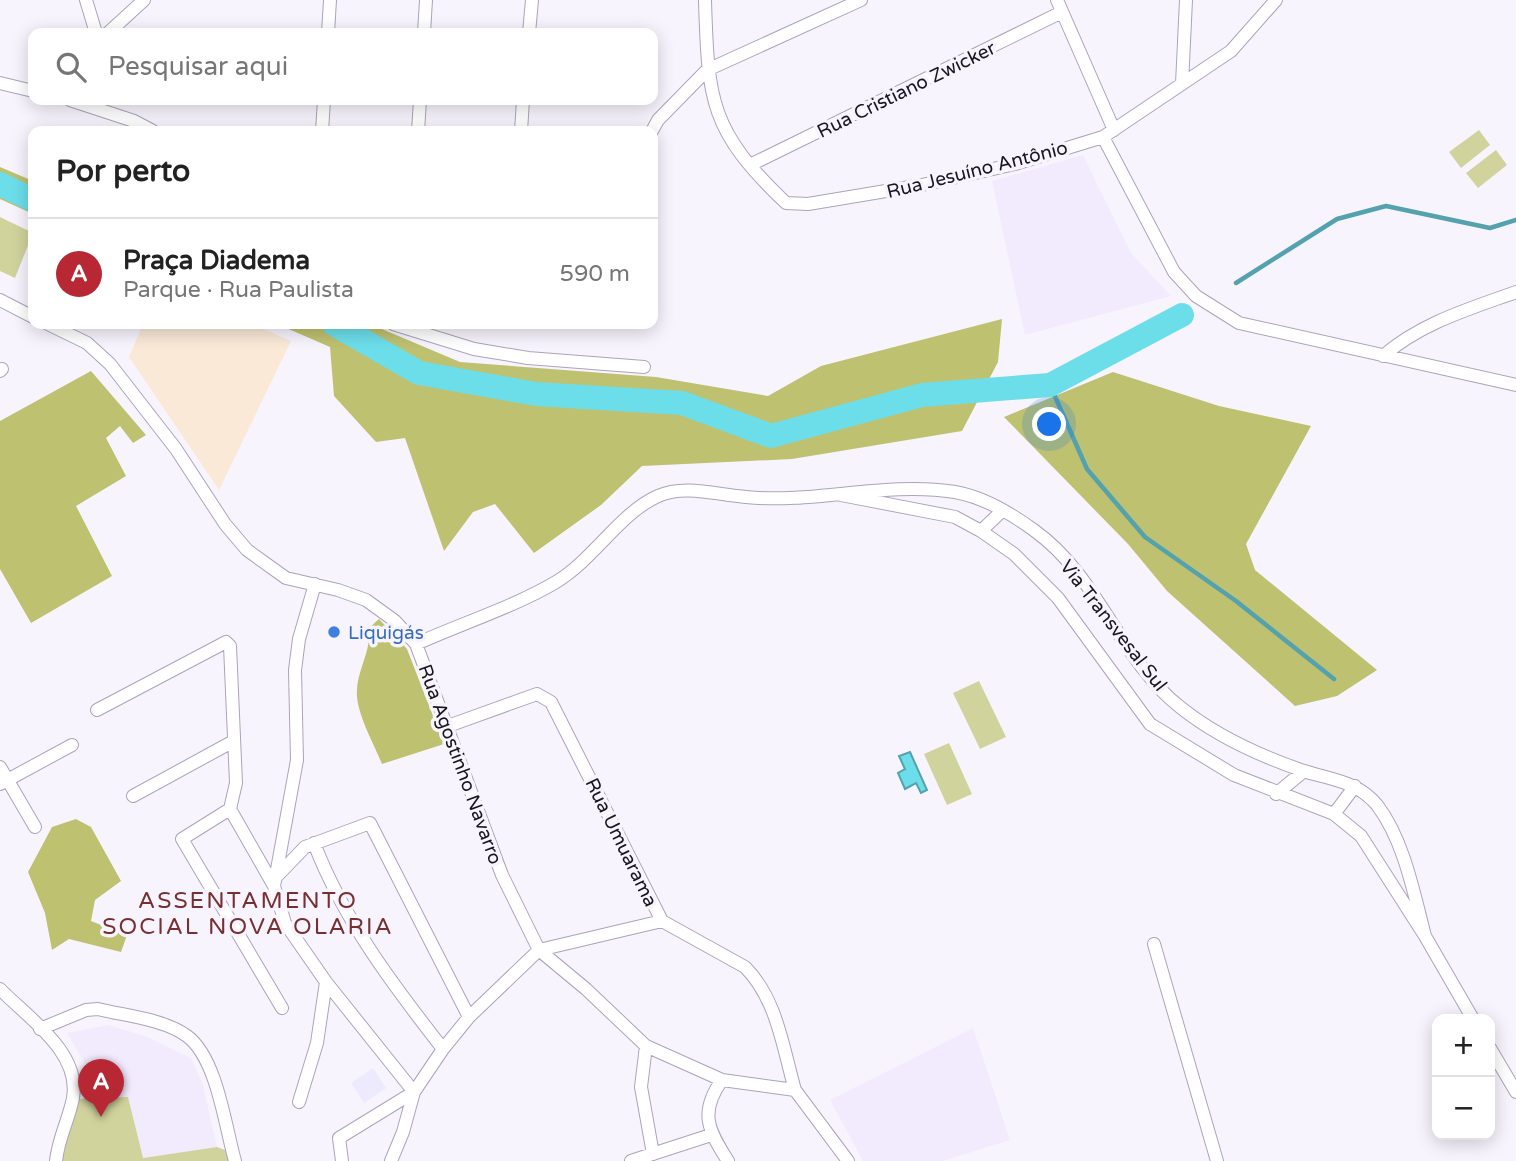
<!DOCTYPE html>
<html lang="pt">
<meta charset="utf-8">
<style>
body{margin:0;font-family:"Varela Round",sans-serif;background:#f2f2f2;color:#222}
.controls{position:absolute;right:21px;bottom:21px;display:grid;overflow:hidden;border-radius:14px;box-shadow:0 4px 18px #0003}
.controls button{width:63px;height:63px;display:grid;place-items:center;padding:0;border:0;border-bottom:2px solid #e0e0e0;background:#fff;color:#222;font:35px sans-serif}
.you{position:absolute;left:1050px;top:425px;width:24px;height:24px;margin:-18px;border:5px solid #fff;border-radius:50%;background:#1a73e8;box-shadow:0 0 0 10px #1a73e833}
.badge{display:grid;place-items:center;width:46px;height:46px;border-radius:50%;background:#b82734;color:#fff;font-size:23px;font-weight:700}
.pin{position:absolute;translate:-50% -58px;filter:drop-shadow(0 2px 4px #0008)}
.pin::after{content:'';position:absolute;top:37px;width:24px;height:21px;background:inherit;clip-path:polygon(0 0,100% 0,50% 100%)}
.list{margin:0;padding:0;list-style:none}
h2{display:flex;justify-content:space-between;align-items:center;height:91px;margin:0;padding:0 28px;font-size:30px}
h2 small{font-size:23px;font-weight:400;color:#767676}
.list li{display:grid;grid-template-columns:46px 1fr auto;gap:21px;align-items:center;box-sizing:border-box;height:112px;padding:0 28px;border-top:2px solid #e0e0e0}
.list b{display:block;font-size:26px;white-space:nowrap}
.list p{margin:0;font-size:23px;white-space:nowrap;color:#767676}
.list em{font-size:23px;font-style:normal;color:#767676}
.icon{flex:none;width:38px;height:38px;fill:none;stroke:currentColor;stroke-width:2;stroke-linecap:round;stroke-linejoin:round}
.map{position:relative;flex:none;width:1516px;height:1161px;overflow:hidden}
.search{position:absolute;background:#fff;box-shadow:0 4px 18px #0003;left:28px;top:28px;width:630px;height:77px;display:flex;align-items:center;gap:18px;box-sizing:border-box;padding:0 24px;border-radius:14px;color:#767676;font-size:26px}
.panel{position:absolute;background:#fff;box-shadow:0 4px 18px #0003;left:28px;top:126px;width:630px;height:203px;border-radius:14px}
.map>svg:first-child{display:block}
.commercial{fill:#eceafc}
.industrial{fill:#fae9d7}
.built{fill:#f2eafd}
.green{fill:#d0d39c}
.forest{fill:#bec170}
.water{fill:#6cdeea;stroke:#53a2ad;stroke-width:2}
.lines{fill:none;stroke-linecap:round;stroke-linejoin:round}
.stream{stroke:#53a2ad;stroke-width:4.5}
.river{stroke:#6cdeea;stroke-width:24}
.street-casing{stroke:#aca3ba;stroke-width:14}
.street{stroke:#fff;stroke-width:12}
.shop-dot{fill:#3f7fe0;stroke:#f8f4fe;stroke-width:2.5}
.labels{text-anchor:middle;stroke-width:7;stroke-linejoin:round;paint-order:stroke}
.street-label{font-size:19px;fill:#19161e;stroke:#f8f4fe}
.shop-label{font-size:19px;fill:#366cbe;stroke:#f8f4fe;text-anchor:start}
.quarter-label{font-size:23px;letter-spacing:2px;fill:#773031;stroke:#f8f4fe}
</style>
<div class="map">
<svg width="1516" height="1161" viewBox="0 0 1516 1161">
<rect width="100%" height="100%" fill="#f8f4fe"/>
<path class="commercial" d="M373,1068L386,1088L364,1103L351,1083Z"/>
<path class="industrial" d="M143,324H252L291,341L219,490L129,357Z"/>
<path class="built" d="M1083,155L1131,253L1171,296L1025,335L992,181Z
M108,1025L145,1036L191,1058L203,1085L217,1147L142,1158L128,1097L88,1099L86,1065L67,1033Z
M973,1028L1010,1140L943,1161H863L830,1100Z"/>
<path class="green" d="M1479,130L1490,145L1461,168L1449,152Z
M1496,150L1507,165L1478,188L1466,173Z
M0,217L33,233L15,278L0,271Z
M979,681L1006,737L980,749L953,693Z
M949,743L972,794L947,805L924,754Z
M128,1097L143,1158L217,1147L225,1150L229,1161H60L75,1099Z"/>
<path class="forest" d="M0,167L33,181V214L0,199Z
M1002,319L998,362L962,431L792,459L642,466L601,505L534,553L495,504L473,512L444,551L405,438L376,442L334,396L330,347L277,324H370L460,362L656,377L768,396L821,366Z
M91,371L146,435L133,443L120,426L106,438L126,476L76,506L112,576L31,623L0,569V421Z
M1113,372L1219,406L1311,426L1246,544L1255,570L1377,670L1337,696L1295,706L1167,591L1128,544L1004,417Z
M379,619L407,649L444,744L382,764C374,744 359,718 357,697C355,672 372,652 369,628Z
M76,819L91,827L121,881L95,900L91,921L127,935L121,952L69,939L52,950L45,913L28,872L52,827Z"/>
<path class="water" d="M910,752L927,790L921,793L916,783L905,789L898,773L905,769L899,756Z"/>
<g class="lines">
<path class="stream" d="M1236,283L1337,219L1386,206L1490,228L1516,220
M1050,385L1087,469L1145,537L1236,601L1334,679"/>
<path class="river" d="M0,184L33,200
M334,324L419,373L536,394L682,403L771,436L922,395L1050,385L1182,315"/>
<defs>
<path id="street" d="M86,0L96,33
M705,0C708,101 710,131 786,203L808,204L922,185L1015,164L1103,137L1231,51L1276,0
M1057,0L1114,130
M108,33L144,0
M328,33L330,0
M424,33L426,0
M529,33L532,0
M0,83L33,91
M1182,84L1186,0
M70,100L134,121L153,131
M322,131L324,100
M418,131L420,100
M521,131L523,100
M652,131L658,120L707,70L861,0
M1103,137L1174,272L1196,296L1239,323L1516,385
M750,165L1062,12
M0,300L33,317
M48,324L87,343L110,364L176,449L225,524L247,550L286,578L338,590L366,600L395,621L416,644L502,875L539,950L586,989L646,1046L722,1080L795,1090L848,1161
M393,324L474,349L528,358L644,367
M1383,356C1421,323 1469,309 1516,292
M0,371L2,369
M841,495L955,517L981,531L1014,554L1058,598L1150,724L1234,775L1334,814L1361,836L1425,936L1473,1019
M981,531L1003,510
M315,584L299,639L295,670L297,760L274,886L285,923L326,982L414,1092L339,1138L342,1161
M416,644C460,624 516,606 556,582C594,559 620,513 658,496C685,484 717,495 746,497C815,504 885,481 955,492C983,497 1012,514 1035,531C1099,577 1120,660 1180,707C1216,736 1260,756 1304,771C1332,780 1357,781 1377,805C1404,840 1414,894 1425,936
M97,710L226,642L230,646L236,783L230,809L274,886
M448,726L537,694L551,702L662,921
M0,767L35,827
M0,784L72,745
M1276,794L1304,771
M133,796L232,742
M230,809L182,839L282,1008
M1334,814L1355,786
M314,843C343,919 393,985 443,1049
M277,876L305,847L370,823L469,1017
M662,921L745,967C777,999 783,1048 795,1090
M1154,944L1217,1161
M0,989C28,1018 81,1052 73,1098C69,1119 58,1139 56,1161
M40,1029L86,1010L98,1009C126,1016 164,1019 187,1036C217,1058 225,1126 235,1161
M646,1046L641,1087L653,1154
M1490,1048L1516,1092
M722,1080C699,1112 708,1130 728,1161
M299,1102L317,1043L326,982
M391,1161L403,1132L414,1092L443,1049L469,1017L539,950L662,921
M631,1161L711,1135"/>
</defs>
<use href="#street" class="street-casing"/>
<use href="#street" class="street"/>
</g>
<circle class="shop-dot" cx="334" cy="632" r="7"/>
<g class="labels">
<g class="street-label">
<text transform="translate(906 89) rotate(-26)" y="7">Rua Cristiano Zwicker</text>
<text transform="translate(977 169) rotate(-14)" y="7">Rua Jesuíno Antônio</text>
<text transform="translate(1114 625) rotate(52)" y="7">Via Transvesal Sul</text>
<text transform="translate(461 764) rotate(70)" y="7">Rua Agostinho Navarro</text>
<text transform="translate(622 842) rotate(64)" y="7">Rua Umuarama</text>
</g>
<g class="shop-label">
<text x="348" y="639">Liquigás</text>
</g>
<g class="quarter-label">
<text x="248" y="908">ASSENTAMENTO<tspan x="248" dy="26">SOCIAL NOVA OLARIA</tspan></text>
</g>
</g>
</svg>
<div class="controls">
<button>+</button>
<button>−</button>
</div>
<div class="you"></div>
<div class="pin badge" style="left:101px;top:1117px">A</div>
<div class="search"><svg class="icon" aria-label="search" viewBox="0 0 24 24"><circle cx="10" cy="10" r="6"/><path d="M15 15l6 6"/></svg>Pesquisar aqui</div>
<section class="panel">
<h2>Por perto<small></small></h2>
<ul class="list">
<li><span class="badge">A</span><div><b>Praça Diadema</b><p>Parque · Rua Paulista</p></div><em>590 m</em></li>
</ul>
</section>
</div>
